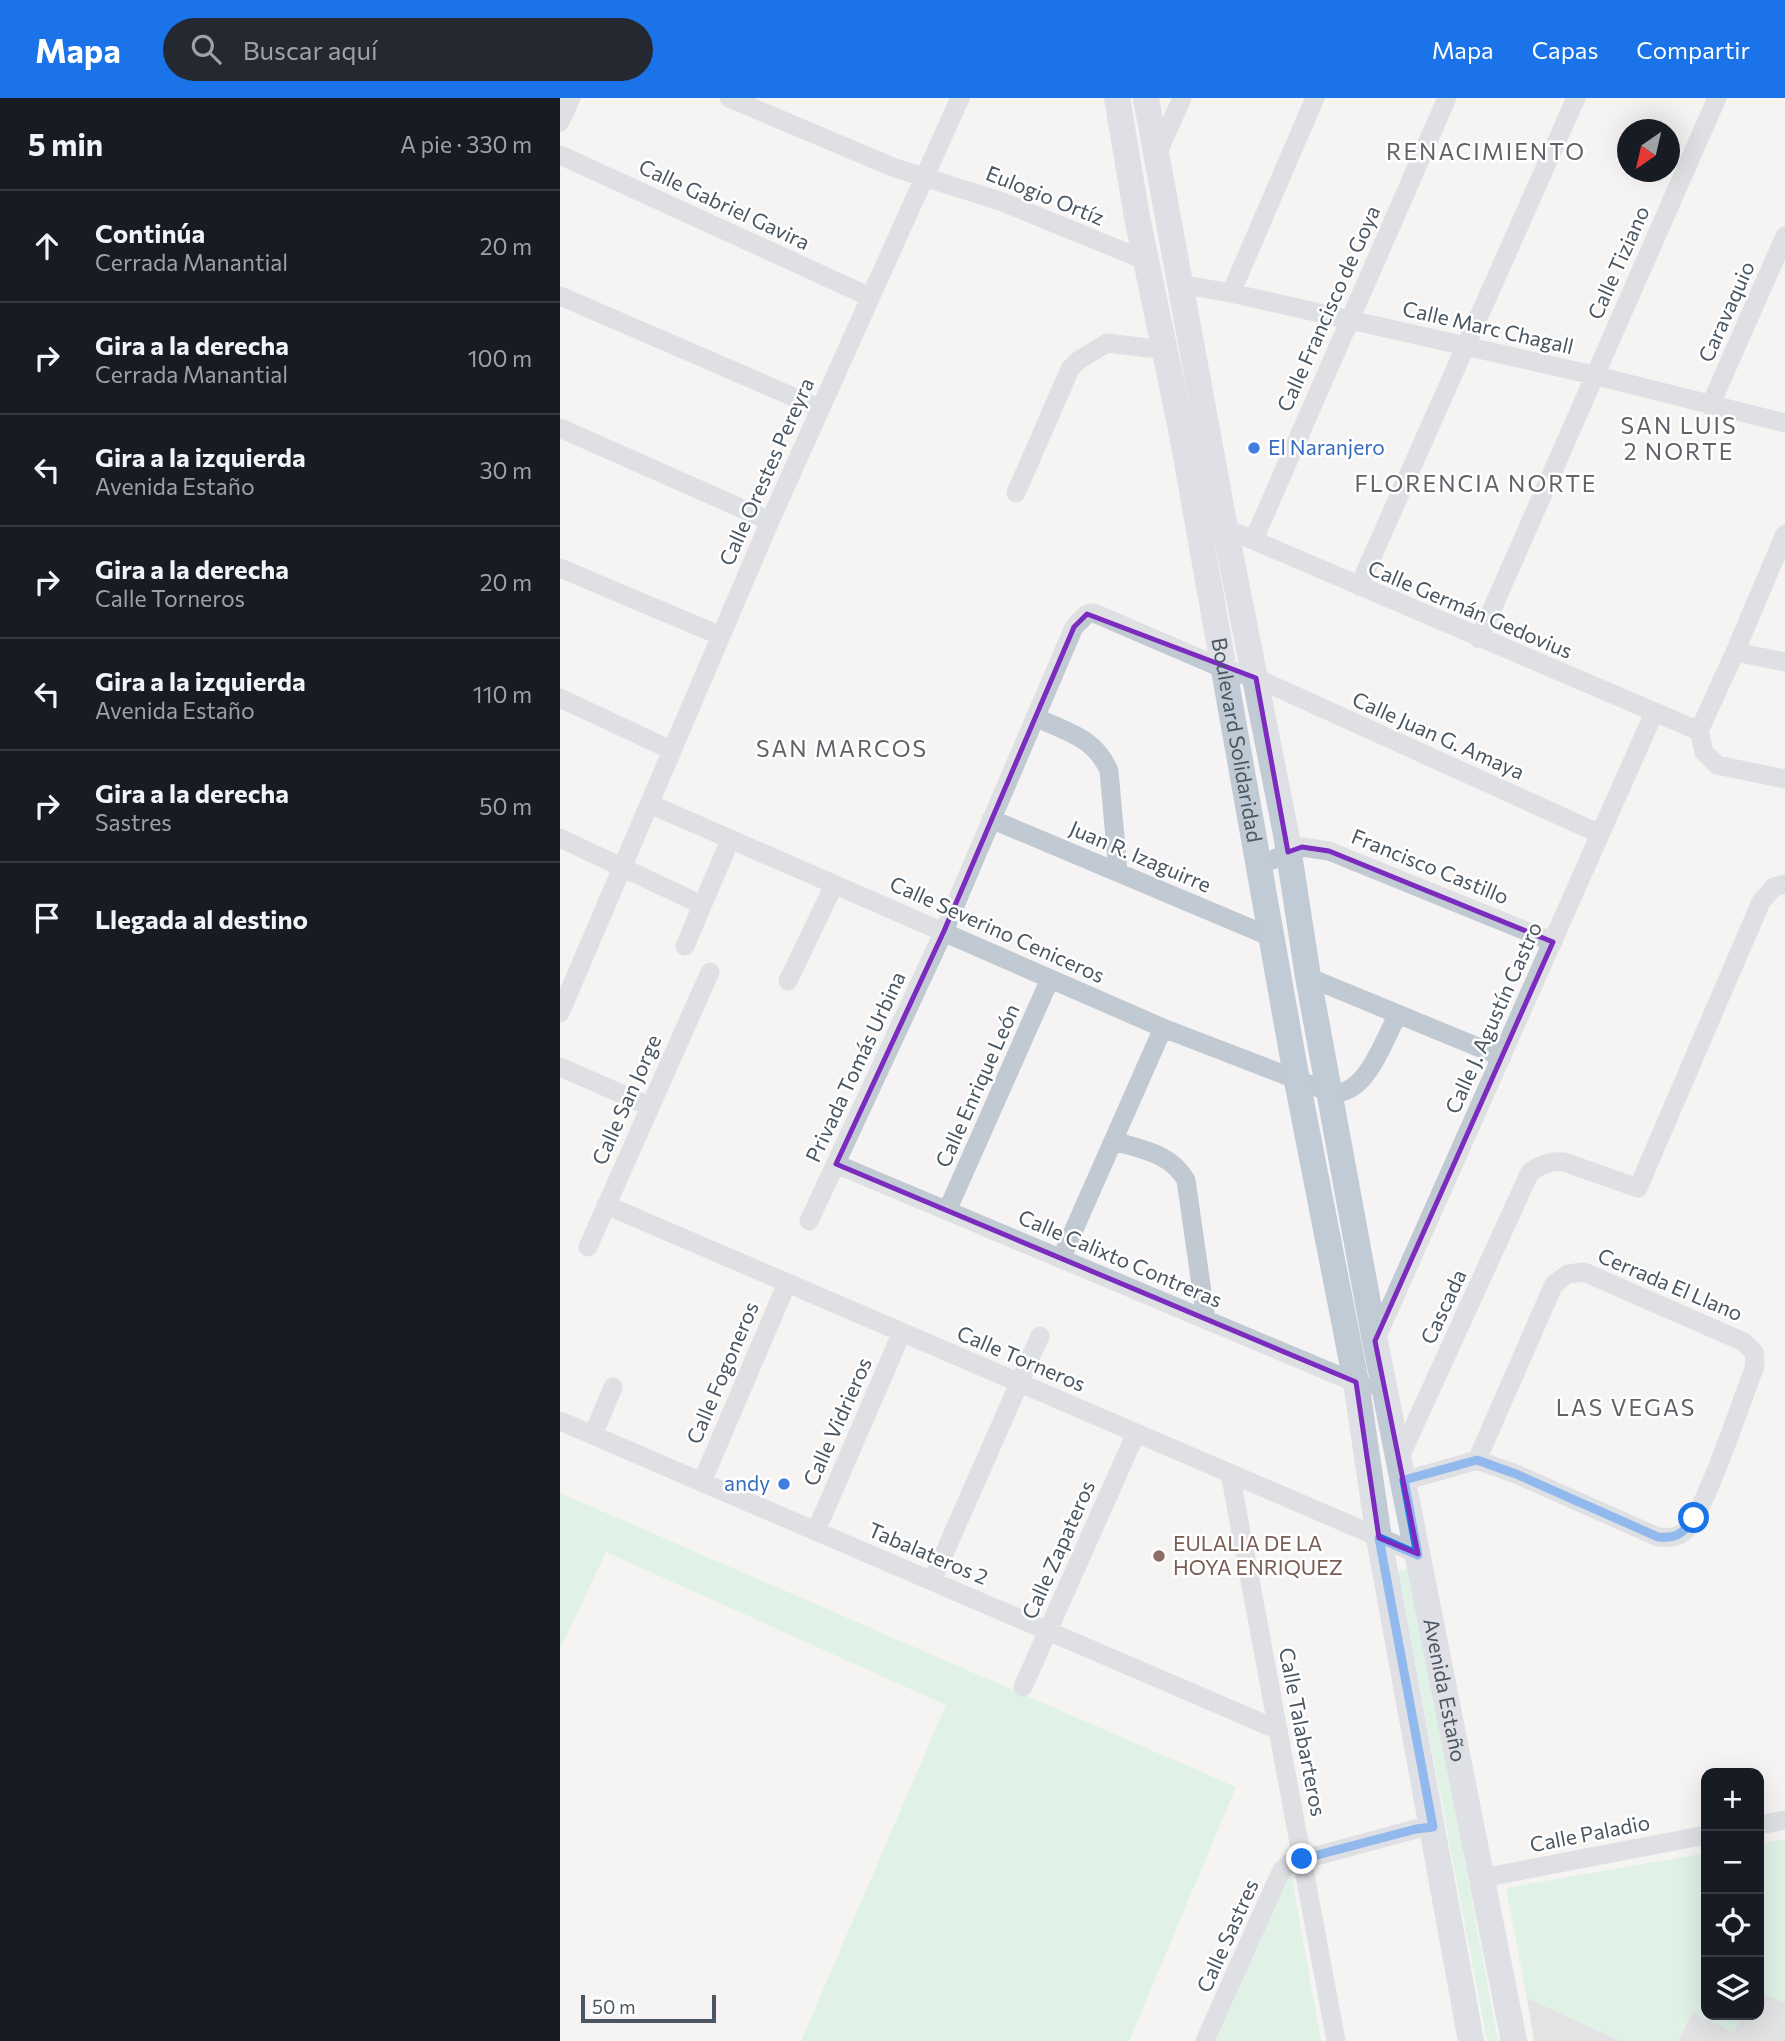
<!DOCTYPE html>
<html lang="es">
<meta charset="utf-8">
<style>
body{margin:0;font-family:Commissioner,sans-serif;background:#242831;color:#f1f3f6}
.controls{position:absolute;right:21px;bottom:21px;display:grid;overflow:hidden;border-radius:14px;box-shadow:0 7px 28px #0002}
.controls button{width:63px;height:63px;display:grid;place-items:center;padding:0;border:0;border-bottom:2px solid #363941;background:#171b24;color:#f1f3f6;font:35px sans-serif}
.compass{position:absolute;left:1057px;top:21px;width:63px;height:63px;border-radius:50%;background:#171b24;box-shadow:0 7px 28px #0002;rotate:214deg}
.scale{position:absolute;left:21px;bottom:18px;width:135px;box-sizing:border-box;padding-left:7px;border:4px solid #4a5661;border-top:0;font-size:19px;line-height:24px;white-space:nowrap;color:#4a5661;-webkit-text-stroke:5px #fff;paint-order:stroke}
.stop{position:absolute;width:21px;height:21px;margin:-16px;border:5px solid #1a73e8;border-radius:50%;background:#fff}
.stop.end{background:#1a73e8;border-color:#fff;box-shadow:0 2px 7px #0008}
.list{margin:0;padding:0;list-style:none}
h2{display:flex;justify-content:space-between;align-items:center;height:91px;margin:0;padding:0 28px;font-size:30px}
h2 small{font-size:23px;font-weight:400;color:#9ea1a6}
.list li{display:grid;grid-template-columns:46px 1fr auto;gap:21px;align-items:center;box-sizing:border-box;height:112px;padding:0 28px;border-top:2px solid #363941}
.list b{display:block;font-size:26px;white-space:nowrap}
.list p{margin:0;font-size:23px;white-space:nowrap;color:#9ea1a6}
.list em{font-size:23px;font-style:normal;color:#9ea1a6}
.icon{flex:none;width:38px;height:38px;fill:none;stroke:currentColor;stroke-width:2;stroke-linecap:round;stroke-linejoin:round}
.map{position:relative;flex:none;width:1225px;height:1943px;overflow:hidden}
header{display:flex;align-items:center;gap:42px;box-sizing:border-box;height:98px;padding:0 35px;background:#1a73e8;color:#fff}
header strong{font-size:33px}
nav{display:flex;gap:38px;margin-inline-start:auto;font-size:24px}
.search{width:490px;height:63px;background:#242831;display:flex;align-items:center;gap:18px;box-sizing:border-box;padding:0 24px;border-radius:38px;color:#9ea1a6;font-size:26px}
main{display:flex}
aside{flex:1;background:#171b24}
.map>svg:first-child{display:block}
.green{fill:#c3f1d5}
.building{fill:#cdcfd5}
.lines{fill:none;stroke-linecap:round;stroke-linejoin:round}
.street{stroke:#c1cad2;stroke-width:19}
.secondary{stroke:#c1cbd6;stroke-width:26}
.route{stroke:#1a73e8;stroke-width:9}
.marked{fill:none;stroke:#7b2cbf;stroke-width:5;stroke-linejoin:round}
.shop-dot{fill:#3f7fe0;stroke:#fff;stroke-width:2.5}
.education-dot{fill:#8d6e63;stroke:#fff;stroke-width:2.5}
.labels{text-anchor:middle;stroke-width:5;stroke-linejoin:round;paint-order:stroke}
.street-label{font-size:21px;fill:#4a5661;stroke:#fff}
.shop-label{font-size:21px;fill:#366cbe;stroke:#fff;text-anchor:start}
.education-label{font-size:21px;fill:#785e54;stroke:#fff;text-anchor:start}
.neighbourhood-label{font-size:23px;letter-spacing:2px;fill:#5f6368;stroke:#fff}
</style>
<header>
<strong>Mapa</strong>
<div class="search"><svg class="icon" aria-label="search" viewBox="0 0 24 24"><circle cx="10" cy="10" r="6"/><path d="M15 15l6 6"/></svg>Buscar aquí</div>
<nav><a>Mapa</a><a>Capas</a><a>Compartir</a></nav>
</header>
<main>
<aside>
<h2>5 min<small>A pie · 330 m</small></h2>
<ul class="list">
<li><svg class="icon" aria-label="ahead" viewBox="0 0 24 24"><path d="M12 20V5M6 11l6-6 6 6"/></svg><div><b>Continúa</b><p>Cerrada Manantial</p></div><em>20 m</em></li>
<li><svg class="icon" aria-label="right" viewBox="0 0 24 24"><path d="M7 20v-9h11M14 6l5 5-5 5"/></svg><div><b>Gira a la derecha</b><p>Cerrada Manantial</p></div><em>100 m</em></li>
<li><svg class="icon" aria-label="left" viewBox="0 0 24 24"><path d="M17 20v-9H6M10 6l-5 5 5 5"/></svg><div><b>Gira a la izquierda</b><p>Avenida Estaño</p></div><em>30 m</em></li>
<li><svg class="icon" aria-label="right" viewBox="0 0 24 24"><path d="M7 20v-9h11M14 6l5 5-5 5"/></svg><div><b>Gira a la derecha</b><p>Calle Torneros</p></div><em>20 m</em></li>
<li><svg class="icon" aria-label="left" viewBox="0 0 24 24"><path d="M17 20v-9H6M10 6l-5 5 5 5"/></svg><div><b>Gira a la izquierda</b><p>Avenida Estaño</p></div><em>110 m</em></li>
<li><svg class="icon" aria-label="right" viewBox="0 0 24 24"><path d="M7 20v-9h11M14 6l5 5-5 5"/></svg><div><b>Gira a la derecha</b><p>Sastres</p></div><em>50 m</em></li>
<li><svg class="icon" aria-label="arrive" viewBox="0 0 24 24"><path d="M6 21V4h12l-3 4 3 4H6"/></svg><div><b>Llegada al destino</b></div></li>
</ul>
</aside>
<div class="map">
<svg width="1225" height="1943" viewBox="0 0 1225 1943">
<rect width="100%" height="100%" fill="#f5f3f3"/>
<path class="green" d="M0,1395L676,1689L569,1943H241L386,1607L46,1454L0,1551Z
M850,1471L938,1943H927L838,1473Z
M1225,1741V1905L1199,1893V1746Z
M1146,1755V1917H1182L1174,1934L1132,1914L1119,1943H1060L967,1900L946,1790Z
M731,1776L761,1943H656Z"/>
<path class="building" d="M1199,1893L1225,1905V1943H1119L1132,1914L1174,1934L1182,1917H1199Z
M967,1900L1060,1943H974Z"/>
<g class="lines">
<path class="street" d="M169,0L335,70L440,103L587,163
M0,24L11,0
M0,57L310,199
M596,58L622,0
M620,186L671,195L1033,277L1225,325
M671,195L755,0
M0,198L259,310
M1150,308L1225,138
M0,330L210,423
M456,395L510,271L519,262L547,245L605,252
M665,430L1139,633
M694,441L887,0
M0,470L161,538
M799,488L1016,0
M919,541L1157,0
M1175,554L1225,564
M0,600L111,652
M475,619C506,634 535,639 549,673L558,773
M1139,633L1175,554L1225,436
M1139,633L1144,654L1157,667L1225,681
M90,706L603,930L769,994C774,994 780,995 785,993C810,985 826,938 838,916
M431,721L711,839
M0,740L142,807
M698,768L742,749L769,753L993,844
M125,848L170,742
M748,879L942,959
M228,883L274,787
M0,915L210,423L400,0
M0,969L89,1008
M554,1043C583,1052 610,1055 626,1082L646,1222
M276,1066L806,1289
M46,1107L858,1456
M387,1113L490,881
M249,1123L384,833L514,529L527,516L534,515L664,571L696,580L1040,736
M28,1149L150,874
M501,1161L603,930
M815,1243L1094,615
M0,1323L718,1632
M33,1337L53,1289
M839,1361L970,1074C982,1066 990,1063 1004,1064L1078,1090L1201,804L1214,789L1225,786
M670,1375L776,1943
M844,1383L917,1362L956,1376L1098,1439C1107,1440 1117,1440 1124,1434C1144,1418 1183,1298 1195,1268L1194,1254L1184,1244L1024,1174L1008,1176L994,1186L917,1362
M142,1384L227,1185
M256,1433L342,1234
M372,1483L480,1238
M463,1589L576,1335
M1199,1727L1225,1722
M922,1780L1146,1737
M645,1943L715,1787L722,1772L730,1765L856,1731L873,1729"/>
<g class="secondary">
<path id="s1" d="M557,0L577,119L622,336L737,983L796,1284L819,1440L911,1943"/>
<path id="s2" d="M586,0L665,430L726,736L748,879L815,1243L954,1943"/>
</g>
</g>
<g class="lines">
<path class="route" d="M742,1761L856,1731L873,1729L819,1440L858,1457L844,1382L917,1362L956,1376L1098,1439C1116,1441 1124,1435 1134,1420"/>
</g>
<path d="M0 0H1225V1943H0ZM527,516L696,580L728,754L742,749L769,753L993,844L815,1243L858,1456L819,1440L796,1284L276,1066L384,833L514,529Z" fill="#f5f3f3" fill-opacity=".55" fill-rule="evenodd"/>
<path class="marked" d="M527,516L696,580L728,754L742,749L769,753L993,844L815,1243L858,1456L819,1440L796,1284L276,1066L384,833L514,529Z"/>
<g class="shop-dot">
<circle cx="694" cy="350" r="7"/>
<circle cx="224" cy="1386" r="7"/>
</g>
<circle class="education-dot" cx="599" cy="1458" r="7"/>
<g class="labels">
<g class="street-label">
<text transform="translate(485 98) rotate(22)" y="7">Eulogio Ortíz</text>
<text transform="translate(164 107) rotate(25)" y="7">Calle Gabriel Gavira</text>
<text transform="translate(1059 165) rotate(-66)" y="7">Calle Tiziano</text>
<text transform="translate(769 211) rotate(-66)" y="7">Calle Francisco de Goya</text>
<text transform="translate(1167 214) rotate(-66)" y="7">Caravaquio</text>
<text transform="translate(928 230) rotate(13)" y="7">Calle Marc Chagall</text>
<text transform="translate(207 374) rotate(-66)" y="7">Calle Orestes Pereyra</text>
<text transform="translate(910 512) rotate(23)" y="7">Calle Germán Gedovius</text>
<text transform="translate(878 638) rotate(24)" y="7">Calle Juan G. Amaya</text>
<text dy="7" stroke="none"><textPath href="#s1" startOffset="653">Boulevard Solidaridad</textPath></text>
<text transform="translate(580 759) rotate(23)" y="7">Juan R. Izaguirre</text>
<text transform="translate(870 769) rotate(22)" y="7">Francisco Castillo</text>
<text transform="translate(437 832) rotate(24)" y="7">Calle Severino Ceniceros</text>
<text transform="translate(934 920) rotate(-66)" y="7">Calle J. Agustín Castro</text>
<text transform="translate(296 969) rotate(-65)" y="7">Privada Tomás Urbina</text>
<text transform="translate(418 988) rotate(-66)" y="7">Calle Enrique León</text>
<text transform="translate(67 1002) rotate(-66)" y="7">Calle San Jorge</text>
<text transform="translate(560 1161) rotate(23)" y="7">Calle Calixto Contreras</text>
<text transform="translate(1110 1187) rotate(23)" y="7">Cerrada El Llano</text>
<text transform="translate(884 1209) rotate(-65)" y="7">Cascada</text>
<text transform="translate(461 1261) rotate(23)" y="7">Calle Torneros</text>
<text transform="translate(163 1275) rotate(-67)" y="7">Calle Fogoneros</text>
<text transform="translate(278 1324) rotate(-66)" y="7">Calle Vidrieros</text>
<text transform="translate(499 1452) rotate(-66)" y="7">Calle Zapateros</text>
<text transform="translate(368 1456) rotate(23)" y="7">Tabalateros 2</text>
<text dy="7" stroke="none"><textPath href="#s2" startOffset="1620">Avenida Estaño</textPath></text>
<text transform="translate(742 1634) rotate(79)" y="7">Calle Talabarteros</text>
<text transform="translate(1030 1736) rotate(-11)" y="7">Calle Paladio</text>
<text transform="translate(668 1838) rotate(-66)" y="7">Calle Sastres</text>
</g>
<g class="shop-label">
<text x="708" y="357">El Naranjero</text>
<text x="210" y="1393" text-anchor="end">andy</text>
</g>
<g class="education-label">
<text x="613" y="1453">EULALIA DE LA<tspan x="613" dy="24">HOYA ENRIQUEZ</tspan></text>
</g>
<g class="neighbourhood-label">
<text x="926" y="62">RENACIMIENTO</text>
<text x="1119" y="336">SAN LUIS<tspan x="1119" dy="26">2 NORTE</tspan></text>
<text x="916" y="394">FLORENCIA NORTE</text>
<text x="282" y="659">SAN MARCOS</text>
<text x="1066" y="1318">LAS VEGAS</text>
</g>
</g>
</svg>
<div class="controls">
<button>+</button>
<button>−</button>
<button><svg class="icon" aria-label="locate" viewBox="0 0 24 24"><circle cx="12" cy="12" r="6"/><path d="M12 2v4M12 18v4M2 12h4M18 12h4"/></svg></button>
<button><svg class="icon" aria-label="layers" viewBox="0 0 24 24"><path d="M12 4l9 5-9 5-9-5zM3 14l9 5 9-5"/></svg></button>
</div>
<svg class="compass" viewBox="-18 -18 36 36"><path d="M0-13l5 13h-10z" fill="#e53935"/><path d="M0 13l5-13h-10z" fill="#9ea1a6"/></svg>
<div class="scale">50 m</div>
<div class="stop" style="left:1134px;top:1420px"></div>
<div class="stop end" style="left:742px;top:1761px"></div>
</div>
</main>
